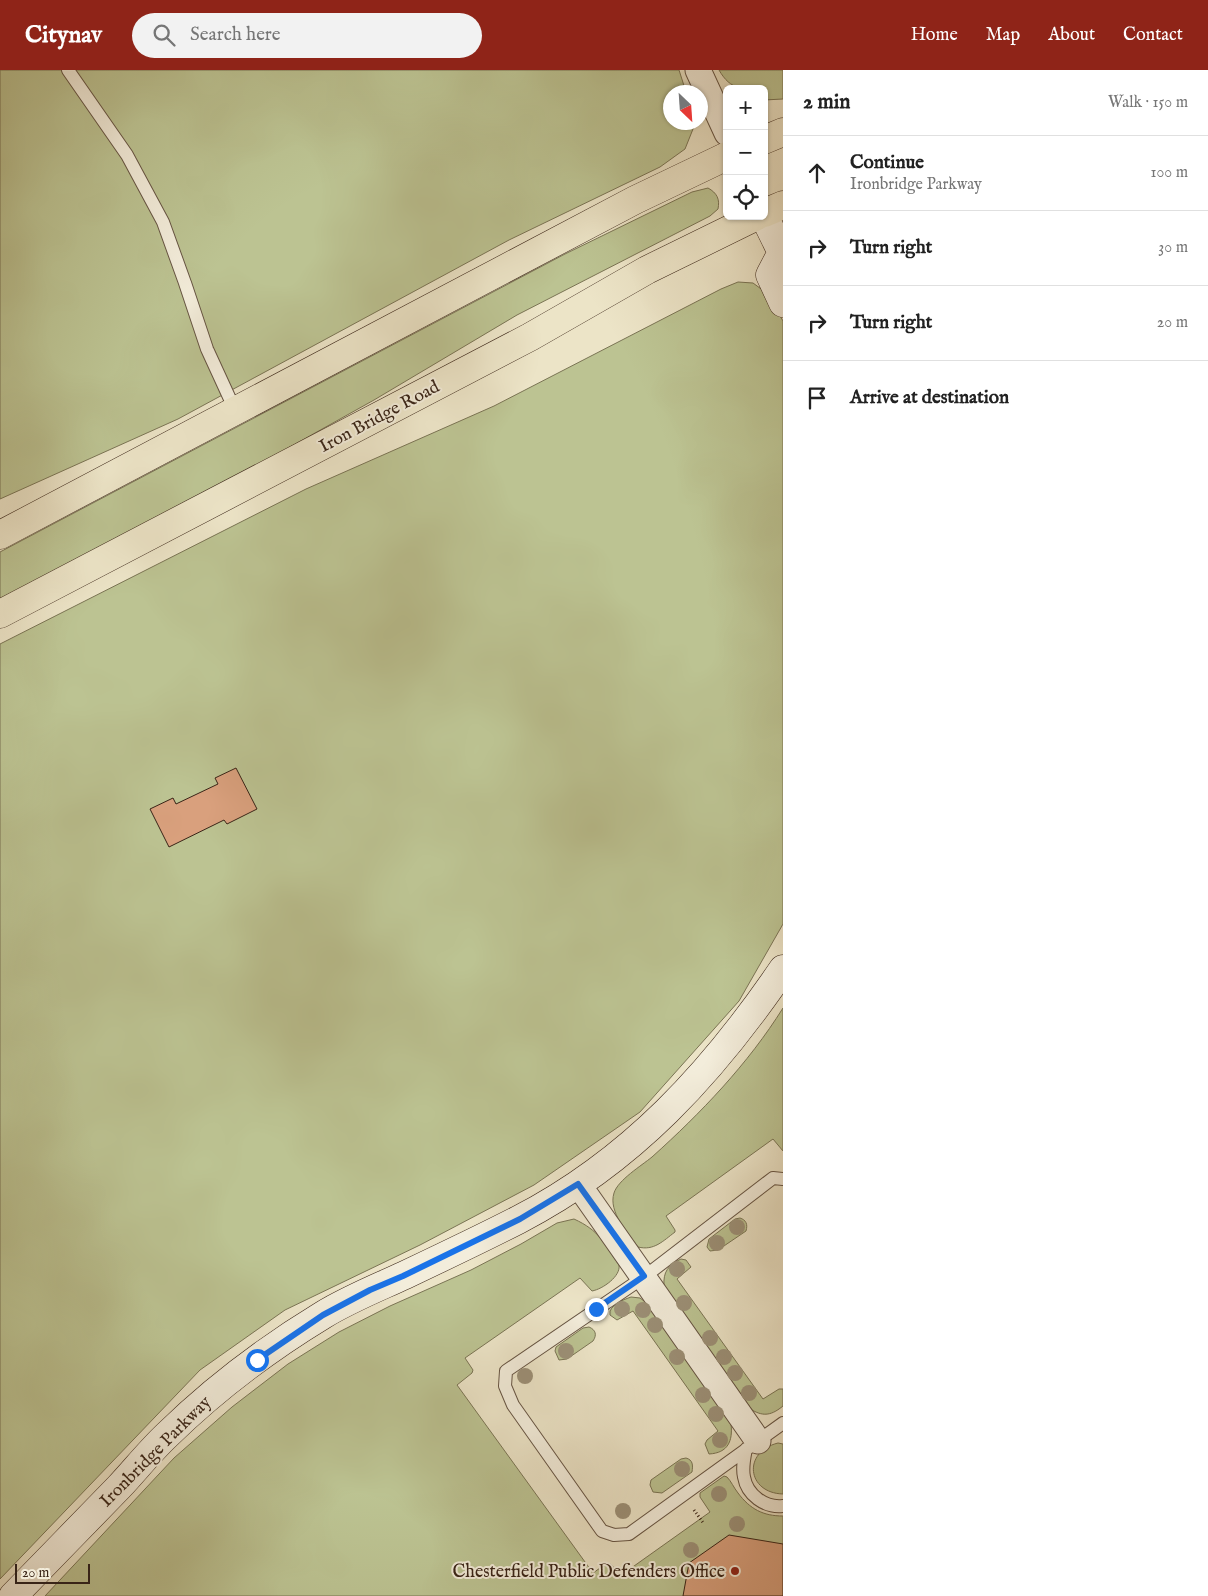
<!DOCTYPE html>
<meta charset="utf-8">
<style>
body{margin:0;font-family:"IM FELL English",serif;background:#f2f2f2;color:#222}
.controls{position:absolute;right:15px;top:15px;display:grid;overflow:hidden;border-radius:8px;box-shadow:0 1px 4px #0004}
.controls button{width:45px;height:45px;display:grid;place-items:center;padding:0;border:0;border-bottom:1px solid #e0e0e0;background:#fff;color:#222;font:25px sans-serif}
.compass{position:absolute;left:663px;top:15px;width:45px;height:45px;border-radius:50%;background:#fff;box-shadow:0 1px 4px #0004;rotate:155deg}
.scale{position:absolute;left:15px;bottom:12px;width:75px;box-sizing:border-box;padding-left:5px;border:2px solid #392417;border-top:0;font-size:14px;line-height:18px;white-space:nowrap;color:#392417;-webkit-text-stroke:4px #f3eddb;paint-order:stroke}
.stop{position:absolute;width:15px;height:15px;margin:-11px;border:4px solid #1a73e8;border-radius:50%;background:#fff}
.stop.end{background:#1a73e8;border-color:#fff;box-shadow:0 1px 5px #0008}
.list{margin:0;padding:0;list-style:none}
h2{display:flex;justify-content:space-between;align-items:center;height:65px;margin:0;padding:0 20px;font-size:21px}
h2 small{font-size:16px;font-weight:400;color:#767676}
.list li{display:grid;grid-template-columns:32px 1fr auto;gap:15px;align-items:center;box-sizing:border-box;height:75px;padding:0 20px;border-top:1px solid #e0e0e0}
.list b{display:block;font-size:19px;white-space:nowrap}
.list p{margin:0;font-size:16px;white-space:nowrap;color:#767676}
.list em{font-size:16px;font-style:normal;color:#767676}
.icon{flex:none;width:28px;height:28px;fill:none;stroke:currentColor;stroke-width:2;stroke-linecap:round;stroke-linejoin:round}
.map{position:relative;flex:none;width:783px;height:1526px;overflow:hidden}
header{display:flex;align-items:center;gap:30px;box-sizing:border-box;height:70px;padding:0 25px;background:#8f2418;color:#fff}
header strong{font-size:24px}
nav{display:flex;gap:28px;margin-inline-start:auto;font-size:18px}
.search{width:350px;height:45px;background:#f2f2f2;display:flex;align-items:center;gap:12px;box-sizing:border-box;padding:0 18px;border-radius:28px;color:#767676;font-size:19px}
main{display:flex}
aside{flex:1;background:#fff}
.map>svg:first-child{display:block}
.green{fill:#bcc392;stroke:#7a7454}
.building{fill:#d9a07d;stroke:#392417}
.lines{fill:none;stroke-linecap:round;stroke-linejoin:round}
.lane-casing{stroke:#665443;stroke-width:14}
.street-casing{stroke:#665443;stroke-width:27}
.secondary-casing{stroke:#392417;stroke-width:29}
.primary-casing{stroke:#392417;stroke-width:29}
.path{stroke:#392417;stroke-width:3;stroke-dasharray:1 2.5;stroke-linecap:butt}
.lane{stroke:#f3eddb;stroke-width:12}
.street{stroke:#f3eddb;stroke-width:25}
.secondary{stroke:#f3eddb;stroke-width:28}
.primary{stroke:#ece4c7;stroke-width:28}
.tree{fill:#9c9077}
.route{stroke:#1a73e8;stroke-width:6}
.poi-dot{fill:#8f2418;stroke:#f3eddb;stroke-width:2}
.labels{text-anchor:middle;stroke-width:4;stroke-linejoin:round;paint-order:stroke}
.street-label{font-size:18px;fill:#392417;stroke:#f3eddb}
.poi-label{font-size:18px;fill:#392417;stroke:#f3eddb;text-anchor:end}
</style>
<header>
<strong>Citynav</strong>
<div class="search"><svg class="icon" aria-label="search" viewBox="0 0 24 24"><circle cx="10" cy="10" r="6"/><path d="M15 15l6 6"/></svg>Search here</div>
<nav><a>Home</a><a>Map</a><a>About</a><a>Contact</a></nav>
</header>
<main>
<div class="map">
<svg width="783" height="1526" viewBox="0 0 783 1526">
<rect width="100%" height="100%" fill="#ece4c7"/>
<filter id="stains"><feTurbulence type="fractalNoise" baseFrequency=".004" numOctaves="4"/><feColorMatrix values="0 0 0 0 .2 0 0 0 0 .09 0 0 0 0 .02 0 0 0 .5 -.17"/></filter>
<radialGradient id="worn" r=".72"><stop offset=".6" stop-color="#630" stop-opacity="0"/><stop offset="1" stop-color="#630" stop-opacity=".3"/></radialGradient>
<path class="green" d="M0,0H679L686,22H670V52L695,53V54L685,79L660,97L509,170L178,349L0,429Z
M719,0H783V29L764,30V19C743,19 731,21 719,0Z
M708,118C717,123 720,129 718,139L710,146L517,245L374,330L281,382L0,531V482L565,184L692,122Z
M738,212L753,213L768,224L783,251V854L739,931L640,1042L534,1115L420,1175L285,1240L200,1300L0,1509V574L306,419L494,336L721,219Z
M783,938V1081L773,1069L666,1146L675,1160V1162C663,1171 654,1181 638,1177C628,1163 608,1142 614,1123C618,1110 641,1096 652,1087C701,1043 748,994 783,938Z
M740,1148C746,1150 748,1154 746,1161L718,1180L710,1181L707,1177L709,1169L735,1149Z
M574,1149C600,1161 603,1172 619,1195C621,1206 603,1219 592,1221L580,1208L465,1288L473,1300L472,1303L457,1315L593,1503L607,1493L611,1494L620,1506L710,1442L700,1427V1423L724,1406L727,1407C731,1411 734,1418 738,1423C750,1439 763,1446 783,1446V1526H45L174,1388L232,1337L288,1294L339,1262L390,1236L471,1200L521,1174L557,1153Z
M681,1189L686,1190L691,1197L677,1209L763,1329L779,1319H783V1336C772,1345 764,1347 752,1340L664,1216C663,1202 668,1195 681,1189Z
M631,1227L640,1228L648,1234L731,1354C733,1371 728,1383 709,1384L705,1374L707,1370L718,1361L633,1241L617,1250L610,1245V1241C614,1233 623,1230 631,1227Z
M589,1257C596,1260 597,1265 593,1271L567,1289L559,1290L555,1281L556,1277L583,1258Z
M778,1373L783,1374V1424C747,1423 742,1382 778,1373Z
M686,1388C693,1390 693,1395 692,1402L662,1423L653,1422L650,1415L651,1410L681,1389Z"/>
<path class="building" d="M236,698L257,739L227,754L224,750L169,777L150,739L173,728L176,734L218,714L215,708Z
M729,1465L783,1474V1526H683L689,1493Z"/>
<g class="lines">
<defs>
<path id="lane" d="M68,0L127,85L163,152L185,213L207,279L235,340
M783,1109L773,1108L644,1207L506,1301L505,1316L513,1335L602,1461L614,1465L629,1464L783,1353
M746,1379C744,1389 742,1398 744,1407C747,1425 765,1438 783,1436"/>
<path id="street" d="M698,0L727,63
M578,1114L758,1371"/>
<path id="secondary" d="M764,146L783,185
M781,184L770,205L783,233
M13,1526C48,1490 84,1453 119,1417C135,1400 150,1381 167,1365C213,1320 267,1279 323,1245C349,1229 377,1218 405,1205C443,1187 481,1169 518,1150C632,1091 712,1003 783,899"/>
<path id="primary" d="M764,70L783,62
M764,143L783,135
M0,465L635,130L727,86
M0,544L530,267L647,200L757,146"/>
</defs>
<use href="#lane" class="lane-casing"/>
<use href="#street" class="street-casing"/>
<use href="#secondary" class="secondary-casing"/>
<use href="#primary" class="primary-casing"/>
<path class="path" d="M694,1440L704,1454"/>
<use href="#lane" class="lane"/>
<use href="#street" class="street"/>
<use href="#secondary" class="secondary"/>
<use href="#primary" class="primary"/>
</g>
<g class="tree">
<circle cx="737" cy="1157" r="8"/>
<circle cx="717" cy="1173" r="8"/>
<circle cx="677" cy="1199" r="8"/>
<circle cx="684" cy="1233" r="8"/>
<circle cx="622" cy="1239" r="8"/>
<circle cx="643" cy="1240" r="8"/>
<circle cx="655" cy="1255" r="8"/>
<circle cx="710" cy="1268" r="8"/>
<circle cx="566" cy="1281" r="8"/>
<circle cx="677" cy="1287" r="8"/>
<circle cx="724" cy="1287" r="8"/>
<circle cx="735" cy="1303" r="8"/>
<circle cx="525" cy="1306" r="8"/>
<circle cx="749" cy="1323" r="8"/>
<circle cx="703" cy="1325" r="8"/>
<circle cx="716" cy="1344" r="8"/>
<circle cx="720" cy="1370" r="8"/>
<circle cx="682" cy="1399" r="8"/>
<circle cx="719" cy="1424" r="8"/>
<circle cx="623" cy="1441" r="8"/>
<circle cx="737" cy="1454" r="8"/>
<circle cx="691" cy="1480" r="8"/>
</g>
<g class="lines">
<path class="route" d="M257,1290L323,1245L370,1220L403,1206L520,1149L578,1114L644,1206L596,1239"/>
</g>
<circle class="poi-dot" cx="735" cy="1501" r="5"/>
<g class="labels">
<g class="street-label">
<text transform="translate(379 346) rotate(-28)" y="6">Iron Bridge Road</text>
<text transform="translate(155 1381) rotate(-45)" y="6">Ironbridge Parkway</text>
</g>
<g class="poi-label">
<text x="725" y="1507">Chesterfield Public Defenders Office</text>
</g>
</g>
<rect width="100%" height="100%" filter="url(#stains)"/>
<rect width="100%" height="100%" fill="url(#worn)"/>
</svg>
<div class="controls">
<button>+</button>
<button>−</button>
<button><svg class="icon" aria-label="locate" viewBox="0 0 24 24"><circle cx="12" cy="12" r="6"/><path d="M12 2v4M12 18v4M2 12h4M18 12h4"/></svg></button>
</div>
<svg class="compass" viewBox="-18 -18 36 36"><path d="M0-13l5 13h-10z" fill="#e53935"/><path d="M0 13l5-13h-10z" fill="#767676"/></svg>
<div class="scale">20 m</div>
<div class="stop" style="left:257px;top:1290px"></div>
<div class="stop end" style="left:596px;top:1239px"></div>
</div>
<aside>
<h2>2 min<small>Walk · 150 m</small></h2>
<ul class="list">
<li><svg class="icon" aria-label="ahead" viewBox="0 0 24 24"><path d="M12 20V5M6 11l6-6 6 6"/></svg><div><b>Continue</b><p>Ironbridge Parkway</p></div><em>100 m</em></li>
<li><svg class="icon" aria-label="right" viewBox="0 0 24 24"><path d="M7 20v-9h11M14 6l5 5-5 5"/></svg><div><b>Turn right</b></div><em>30 m</em></li>
<li><svg class="icon" aria-label="right" viewBox="0 0 24 24"><path d="M7 20v-9h11M14 6l5 5-5 5"/></svg><div><b>Turn right</b></div><em>20 m</em></li>
<li><svg class="icon" aria-label="arrive" viewBox="0 0 24 24"><path d="M6 21V4h12l-3 4 3 4H6"/></svg><div><b>Arrive at destination</b></div></li>
</ul>
</aside>
</main>
